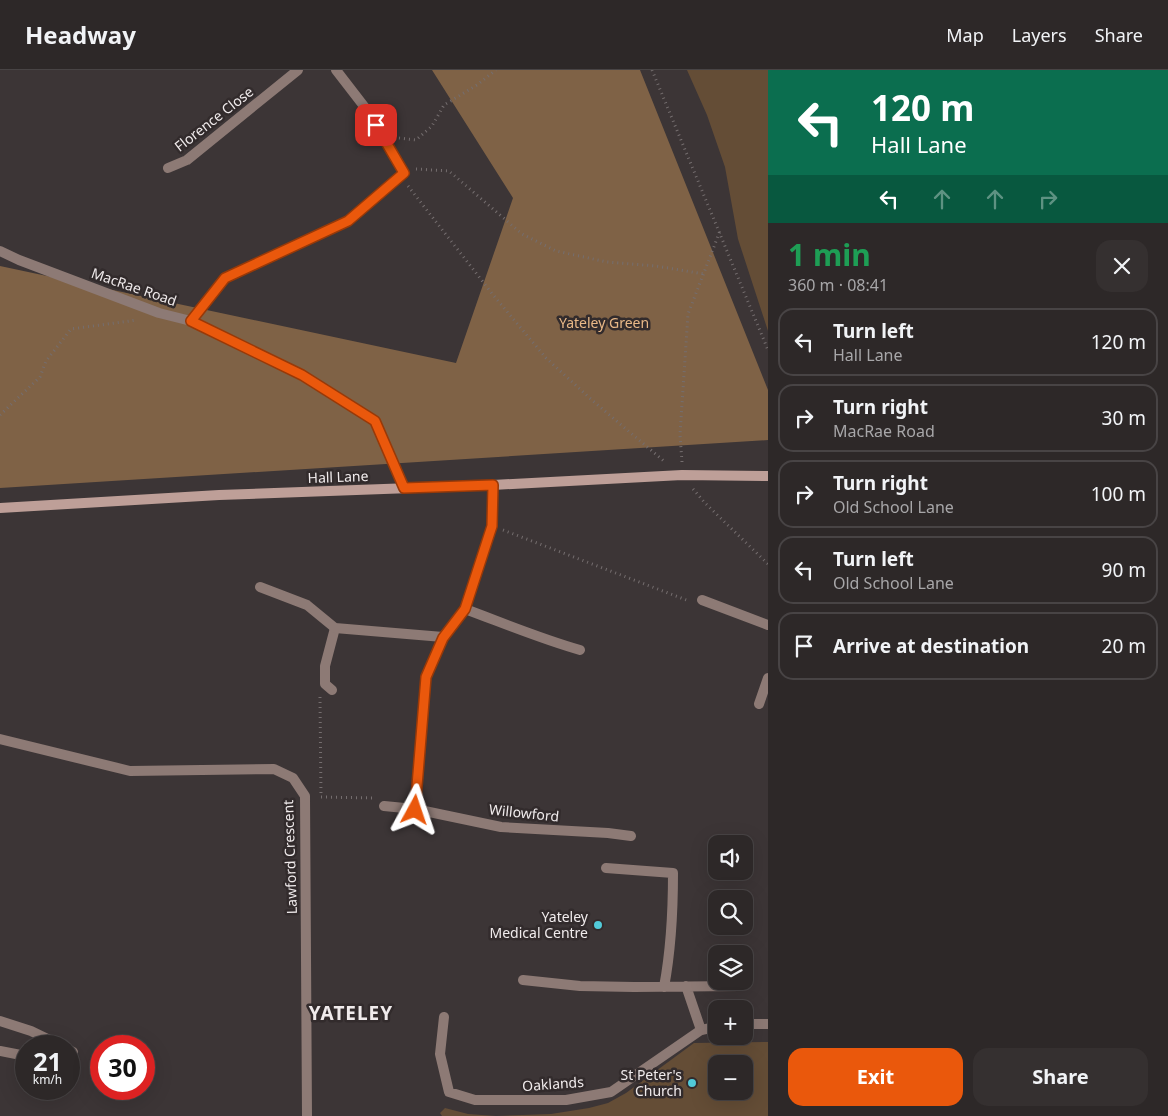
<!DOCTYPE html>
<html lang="en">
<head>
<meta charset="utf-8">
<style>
  body { margin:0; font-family:"Noto Sans",sans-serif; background:#353030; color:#f1f3f6; height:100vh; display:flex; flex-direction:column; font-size:19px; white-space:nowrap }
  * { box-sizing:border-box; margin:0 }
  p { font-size:16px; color:#a7a6a8 }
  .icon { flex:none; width:28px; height:28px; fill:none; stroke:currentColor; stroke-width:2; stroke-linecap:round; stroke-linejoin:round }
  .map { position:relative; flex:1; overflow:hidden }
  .drawer { display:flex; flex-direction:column; background:#2d2828; width:400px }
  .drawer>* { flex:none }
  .guide { background:#0b6e4f; color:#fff; overflow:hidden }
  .buttons { position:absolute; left:708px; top:765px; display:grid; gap:10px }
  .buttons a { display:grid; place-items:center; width:45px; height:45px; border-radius:10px; background:#2d2828; box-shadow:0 5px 20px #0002,0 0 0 1px #484445; font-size:25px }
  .speed { position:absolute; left:15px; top:965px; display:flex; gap:10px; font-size:25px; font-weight:700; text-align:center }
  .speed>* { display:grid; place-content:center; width:65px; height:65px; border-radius:50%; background:#2d2828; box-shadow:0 5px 20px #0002,0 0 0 1px #484445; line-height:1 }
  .speed small { font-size:12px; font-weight:400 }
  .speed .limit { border:8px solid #d22; background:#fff; color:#111 }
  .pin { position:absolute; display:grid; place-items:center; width:42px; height:42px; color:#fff; margin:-21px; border-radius:10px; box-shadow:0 2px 8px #0006 }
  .me { position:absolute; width:55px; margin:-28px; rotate:5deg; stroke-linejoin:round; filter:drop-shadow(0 0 4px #0008) }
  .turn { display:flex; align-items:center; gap:18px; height:105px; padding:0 20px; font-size:22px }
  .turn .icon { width:65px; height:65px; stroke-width:2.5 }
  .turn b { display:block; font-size:35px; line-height:42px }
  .lanes { display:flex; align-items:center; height:48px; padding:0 20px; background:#0003; justify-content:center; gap:25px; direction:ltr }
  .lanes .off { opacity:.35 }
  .round { display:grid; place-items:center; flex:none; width:52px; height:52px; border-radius:15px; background:#353030 }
  .summary { display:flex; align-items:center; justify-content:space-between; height:85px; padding:0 20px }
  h1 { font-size:30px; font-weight:700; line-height:38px; color:#1e9e55 }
  .button { display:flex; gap:10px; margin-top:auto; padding:10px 20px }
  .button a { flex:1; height:58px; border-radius:15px; background:#ea580c; color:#fff; font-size:20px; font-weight:700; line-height:58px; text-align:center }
  .button a+a { background:#353030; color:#f1f3f6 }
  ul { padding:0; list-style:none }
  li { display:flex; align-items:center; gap:15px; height:68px; margin:0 10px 8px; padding:0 10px; border:2px solid #484445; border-radius:15px }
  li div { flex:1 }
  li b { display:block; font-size:19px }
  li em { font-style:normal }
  header { display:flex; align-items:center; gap:30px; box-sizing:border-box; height:70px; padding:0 25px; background:#2d2828; border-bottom:1px solid #484445 }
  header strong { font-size:24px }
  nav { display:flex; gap:28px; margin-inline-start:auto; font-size:18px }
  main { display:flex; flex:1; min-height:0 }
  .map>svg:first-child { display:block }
  .green { fill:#644d36; fill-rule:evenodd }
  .forest { fill:#7f6246 }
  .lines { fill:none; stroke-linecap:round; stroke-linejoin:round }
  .path { stroke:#756e6f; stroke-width:3; stroke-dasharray:1 4; stroke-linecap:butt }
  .lane { stroke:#8d7a75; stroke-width:10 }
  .street { stroke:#8d7a75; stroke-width:10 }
  .secondary { stroke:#be9f98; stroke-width:10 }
  .route-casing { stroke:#983908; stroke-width:12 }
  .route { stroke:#ea580c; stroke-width:9 }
  .poi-dot { fill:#52cbd9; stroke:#322b2c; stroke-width:2 }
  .labels { text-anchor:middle; stroke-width:5; stroke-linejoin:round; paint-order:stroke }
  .street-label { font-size:14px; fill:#f0ebec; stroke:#322b2c }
  .park-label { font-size:14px; fill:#e9b887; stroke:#322b2c }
  .poi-label { font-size:14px; fill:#f0ebec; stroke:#322b2c; text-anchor:end }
  .district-label { font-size:19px; font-weight:bold; letter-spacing:1px; fill:#f0ebec; stroke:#322b2c }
</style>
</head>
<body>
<header>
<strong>Headway</strong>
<nav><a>Map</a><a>Layers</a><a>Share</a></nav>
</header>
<main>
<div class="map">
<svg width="768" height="1046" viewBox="0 0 768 1046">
  <rect width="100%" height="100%" fill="#3c3536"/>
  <path class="green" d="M687 0H768V261L738 169 725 97 707 45Z
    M768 972V1046H442L440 1043 445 1038 468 1044 496 1046 551 1044 589 1038 608 1033 626 1023 694 973ZM716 994H744V1021H716Z"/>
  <path class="forest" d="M432 0H640L768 320V370L0 418V196L456 293 513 128Z"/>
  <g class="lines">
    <path class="path" d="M652 0 768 280
      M399 68 416 70 432 56 444 35 477 15 496 0
      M416 99 449 101 522 164 556 181 607 192 656 196 704 204
      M408 116 494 226 546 288 593 331 665 392
      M0 345 40 307 46 291 71 259 137 250
      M682 392 680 365 688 244 720 161
      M693 419 705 433 768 494
      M503 460 689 531
      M320 627 321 727
      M321 727 374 728"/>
    <path class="lane" d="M332 620 325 614V596L335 558
      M759 634 768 608
      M606 798 673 803C673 842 671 880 664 917
      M523 910 580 916 634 917 739 916
      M686 916 701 960"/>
    <path class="street" d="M168 98 187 90 298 0
      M0 181 19 190 159 243 191 251 302 305 375 351 404 418
      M191 251 225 208 348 151 404 103 370 44 336 0
      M493 415 492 456 465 539 443 567 426 607 415 739 501 757 608 763 631 766
      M260 517 307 535 335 558 443 567
      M702 530 768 555
      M465 539C503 553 541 569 580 580
      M0 669 130 701 274 699 293 708 305 726 307 1046
      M384 736 415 739
      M444 947 440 984 449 1022 475 1030H566L611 1022 701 960 716 957
      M0 951 31 961 62 976
      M744 954H768
      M69 980 73 982H69
      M0 981 26 986"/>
    <path class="secondary" d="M0 438 219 425 493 415 682 405 768 406"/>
  </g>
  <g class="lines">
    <defs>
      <path id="route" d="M376 55 404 103 348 151 225 208 191 251 302 305 375 351 404 418 493 415 492 456 465 539 443 568 426 607 415 740"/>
    </defs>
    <use href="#route" class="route-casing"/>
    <use href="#route" class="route"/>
  </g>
  <g class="poi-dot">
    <circle cx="598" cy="855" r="5"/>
    <circle cx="692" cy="1013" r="5"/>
  </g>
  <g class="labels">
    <g class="street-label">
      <text transform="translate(214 49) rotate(-38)" y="5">Florence Close</text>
      <text transform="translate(134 217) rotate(19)" y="5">MacRae Road</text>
      <text transform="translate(338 407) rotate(-2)" y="5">Hall Lane</text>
      <text transform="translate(524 743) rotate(6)" y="5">Willowford</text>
      <text transform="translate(290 787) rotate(-92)" y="5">Lawford Crescent</text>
      <text transform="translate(553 1014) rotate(-4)" y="5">Oaklands</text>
    </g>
    <g class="park-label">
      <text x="604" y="258">Yateley Green</text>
    </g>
    <g class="poi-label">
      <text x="588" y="852">Yateley<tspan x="588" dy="16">Medical Centre</tspan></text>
      <text x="682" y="1010">St Peter's<tspan x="682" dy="16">Church</tspan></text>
    </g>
    <g class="district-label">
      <text x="351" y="950">YATELEY</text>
    </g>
  </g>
</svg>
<div class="buttons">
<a><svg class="icon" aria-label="sound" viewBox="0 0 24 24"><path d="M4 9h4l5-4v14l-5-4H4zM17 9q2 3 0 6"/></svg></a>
<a><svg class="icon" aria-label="search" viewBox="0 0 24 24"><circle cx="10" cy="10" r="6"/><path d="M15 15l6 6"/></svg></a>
<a><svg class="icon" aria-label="layers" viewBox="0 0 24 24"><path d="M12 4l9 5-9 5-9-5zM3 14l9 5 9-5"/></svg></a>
<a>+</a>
<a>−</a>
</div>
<div class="speed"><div>21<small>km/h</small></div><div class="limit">30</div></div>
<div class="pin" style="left:376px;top:55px;background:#d93025"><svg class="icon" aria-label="arrive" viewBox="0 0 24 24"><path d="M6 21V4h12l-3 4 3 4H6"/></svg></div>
<svg class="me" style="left:415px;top:740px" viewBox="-20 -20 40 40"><path d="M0-17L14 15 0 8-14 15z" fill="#ea580c" stroke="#fff" stroke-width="4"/></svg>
</div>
<section class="drawer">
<div class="guide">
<div class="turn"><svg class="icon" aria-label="left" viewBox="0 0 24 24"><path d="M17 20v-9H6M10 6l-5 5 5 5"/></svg><div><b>120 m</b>Hall Lane</div></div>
<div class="lanes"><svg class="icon" aria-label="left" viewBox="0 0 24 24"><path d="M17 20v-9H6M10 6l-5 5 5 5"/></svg><svg class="icon off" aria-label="ahead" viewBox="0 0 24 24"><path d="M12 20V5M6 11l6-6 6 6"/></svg><svg class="icon off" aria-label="ahead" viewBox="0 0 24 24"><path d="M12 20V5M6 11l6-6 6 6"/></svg><svg class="icon off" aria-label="right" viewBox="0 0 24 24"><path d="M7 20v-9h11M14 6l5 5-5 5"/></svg></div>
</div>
<div class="summary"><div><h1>1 min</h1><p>360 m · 08:41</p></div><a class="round"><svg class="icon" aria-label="close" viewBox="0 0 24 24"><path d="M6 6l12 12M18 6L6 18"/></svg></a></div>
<ul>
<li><svg class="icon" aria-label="left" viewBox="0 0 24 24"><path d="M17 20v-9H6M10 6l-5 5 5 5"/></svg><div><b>Turn left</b><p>Hall Lane</p></div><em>120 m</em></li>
<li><svg class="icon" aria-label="right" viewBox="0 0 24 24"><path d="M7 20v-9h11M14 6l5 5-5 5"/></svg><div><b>Turn right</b><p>MacRae Road</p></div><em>30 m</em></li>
<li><svg class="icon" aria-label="right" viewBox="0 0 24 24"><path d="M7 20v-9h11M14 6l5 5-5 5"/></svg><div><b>Turn right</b><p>Old School Lane</p></div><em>100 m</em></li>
<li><svg class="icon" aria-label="left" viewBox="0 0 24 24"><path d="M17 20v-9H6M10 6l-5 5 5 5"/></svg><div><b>Turn left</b><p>Old School Lane</p></div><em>90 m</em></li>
<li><svg class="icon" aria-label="arrive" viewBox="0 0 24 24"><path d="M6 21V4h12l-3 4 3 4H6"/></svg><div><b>Arrive at destination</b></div><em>20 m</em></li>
</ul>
<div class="button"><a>Exit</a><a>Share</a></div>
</section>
</main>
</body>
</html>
